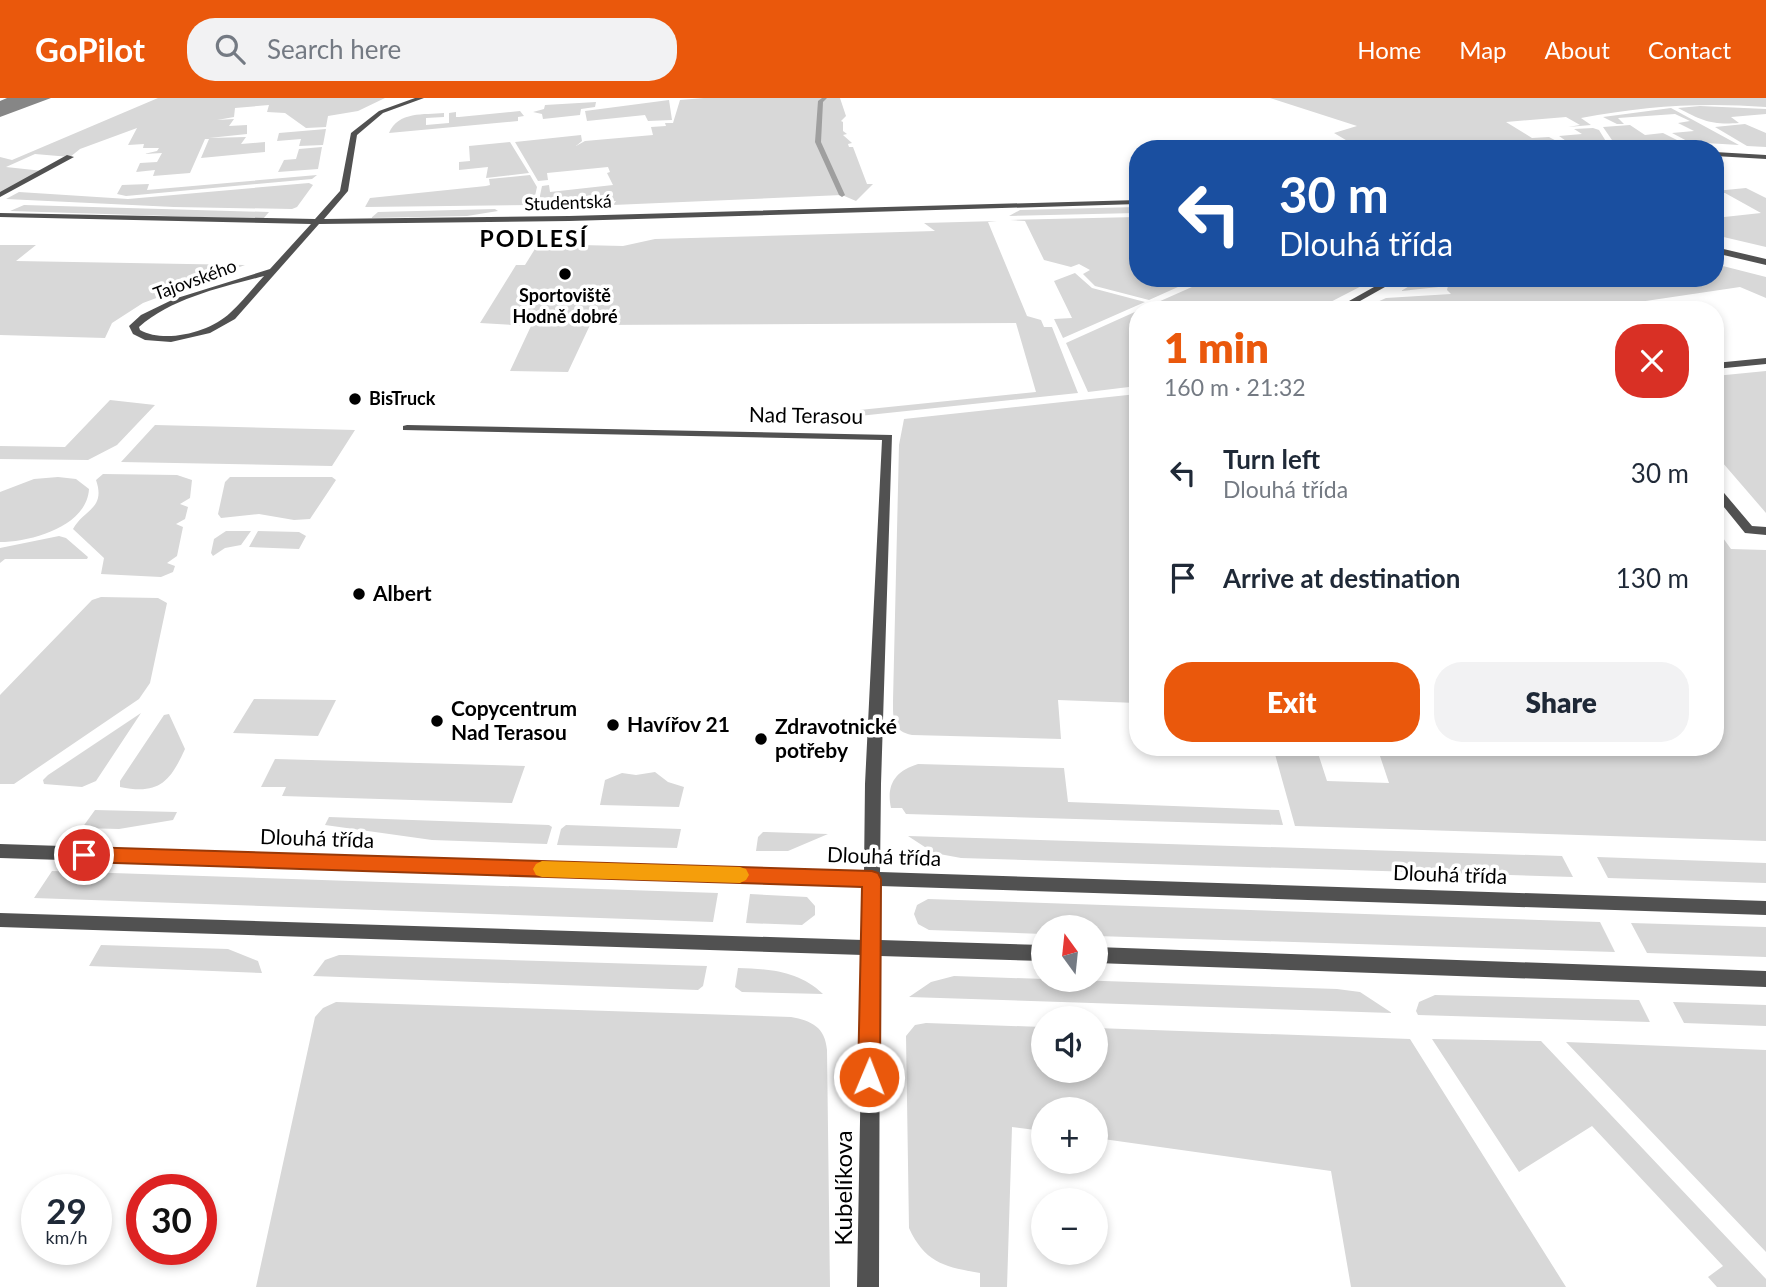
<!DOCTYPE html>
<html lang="en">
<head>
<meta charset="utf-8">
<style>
  body { margin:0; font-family:Lato,sans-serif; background:#f2f2f3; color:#1f2937; height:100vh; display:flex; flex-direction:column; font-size:26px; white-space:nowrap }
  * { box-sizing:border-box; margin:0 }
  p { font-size:23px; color:#747a83 }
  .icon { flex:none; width:38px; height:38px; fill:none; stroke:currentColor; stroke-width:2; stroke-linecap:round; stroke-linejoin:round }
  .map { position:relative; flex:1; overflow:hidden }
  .details { position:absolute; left:1129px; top:203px; width:595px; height:455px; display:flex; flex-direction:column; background:#fff; border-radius:28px; box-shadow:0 4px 10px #0003 }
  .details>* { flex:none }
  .guide { position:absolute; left:1129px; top:42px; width:595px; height:147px; border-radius:28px; box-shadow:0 4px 10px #0003; background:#1a4fa0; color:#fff; overflow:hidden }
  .needle { width:46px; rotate:345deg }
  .controls { position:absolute; left:1031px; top:817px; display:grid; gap:14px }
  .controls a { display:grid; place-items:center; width:77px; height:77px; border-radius:50%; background:#fff; box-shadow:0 4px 10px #0003; font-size:35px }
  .speed { position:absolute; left:21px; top:1076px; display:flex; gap:14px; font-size:35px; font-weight:700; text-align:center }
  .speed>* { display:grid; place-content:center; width:91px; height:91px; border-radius:50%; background:#fff; box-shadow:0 4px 10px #0003; line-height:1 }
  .speed small { font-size:18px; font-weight:400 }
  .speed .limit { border:10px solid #d22; background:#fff; color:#111 }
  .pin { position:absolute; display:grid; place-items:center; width:60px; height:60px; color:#fff; margin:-30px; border:4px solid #fff; border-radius:50%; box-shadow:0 2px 7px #0007 }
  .me { position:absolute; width:77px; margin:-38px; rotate:1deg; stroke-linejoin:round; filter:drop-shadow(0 0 5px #0008) }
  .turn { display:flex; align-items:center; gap:24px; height:147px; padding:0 35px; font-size:32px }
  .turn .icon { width:91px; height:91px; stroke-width:2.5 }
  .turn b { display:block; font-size:49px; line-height:60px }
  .round { display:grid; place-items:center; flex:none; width:74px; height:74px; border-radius:28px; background:#f2f2f3 }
  .headline { display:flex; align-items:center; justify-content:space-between; height:119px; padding:0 35px }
  h1 { font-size:42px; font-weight:800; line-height:52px; color:#ea580c }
  .cta { display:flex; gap:14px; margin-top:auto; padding:14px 35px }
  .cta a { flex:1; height:80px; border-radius:28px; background:#ea580c; color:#fff; font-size:28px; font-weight:800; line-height:80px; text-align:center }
  .cta a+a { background:#f2f2f3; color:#1f2937 }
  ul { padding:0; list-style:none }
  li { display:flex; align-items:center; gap:21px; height:105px; padding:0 35px }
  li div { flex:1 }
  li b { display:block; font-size:26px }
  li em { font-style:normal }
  header { display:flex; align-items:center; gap:42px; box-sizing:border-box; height:98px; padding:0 35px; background:#ea580c; color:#fff }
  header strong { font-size:33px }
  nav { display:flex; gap:38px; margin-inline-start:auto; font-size:24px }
  .search { width:490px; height:63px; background:#f2f2f3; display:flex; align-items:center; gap:18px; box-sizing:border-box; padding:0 24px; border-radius:28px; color:#747a83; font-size:26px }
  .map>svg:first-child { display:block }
  .green { fill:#d8d8d8 }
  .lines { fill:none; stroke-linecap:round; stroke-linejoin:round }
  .stream { fill:#9f9f9f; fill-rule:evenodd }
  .minor { fill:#515151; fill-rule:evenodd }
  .shaded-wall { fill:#868686 }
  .route { fill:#ea580c; stroke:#983908; stroke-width:2 }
  .slow { fill:#f59e0b }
  .poi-dot { fill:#000; stroke:#fff; stroke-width:2.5 }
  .labels { text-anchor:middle; stroke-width:7; stroke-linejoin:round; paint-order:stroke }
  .far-street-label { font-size:18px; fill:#000; stroke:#fff }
  .far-poi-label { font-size:18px; font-weight:bold; fill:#000; stroke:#fff }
  .street-label { font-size:21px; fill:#000; stroke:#fff }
  .poi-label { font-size:21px; font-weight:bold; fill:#000; stroke:#fff; text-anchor:start }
  .far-district-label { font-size:23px; font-weight:bold; letter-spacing:2px; fill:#000; stroke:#fff }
  .near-street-label { font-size:24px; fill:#000; stroke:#fff }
</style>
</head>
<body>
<header>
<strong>GoPilot</strong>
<div class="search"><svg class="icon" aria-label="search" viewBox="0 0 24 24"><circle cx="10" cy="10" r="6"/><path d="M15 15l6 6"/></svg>Search here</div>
<nav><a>Home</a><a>Map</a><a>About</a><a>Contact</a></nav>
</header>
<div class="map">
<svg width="1766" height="1189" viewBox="0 0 1766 1189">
  <rect width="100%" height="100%" fill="#fff"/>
  <path class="green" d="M158 0H385L358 13 328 18 326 29 306 30 285 15 267 14 269 7 235 10 234 19 217 22 234 21 229 28 247 27V36L209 40 246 39 241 46 265 44V54L201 60 209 41H205L190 75 153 78 155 72 136 74 140 65 157 64 162 55 144 56 157 53 159 50H143L144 46 128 47 137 30 80 51 70 59 35 56 6 69 43 73 0 97V59L12 62Z
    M704 0H840L846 18 841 23 843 24V33L847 36 843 37 852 45 848 46 849 49H853L867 86H873L856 103 842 97 613 107 616 103 538 107 542 88 549 87 550 94 613 87 607 75 610 74 608 69 547 75 548 82 538 83 515 44 581 37 582 43 576 48 585 43 653 37 651 29 666 28 665 25H673L680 2Z
    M1270 0H1766V9C1703 4 1643 8 1581 20L1591 27 1568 29 1580 27 1566 19 1506 24 1532 40 1549 39 1564 47 1514 51H1456L1434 48 1361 51 1334 35 1357 28Z
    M669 2 672 22 648 23 645 17 587 23 585 13Z
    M596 4 595 9 581 11 580 17 543 21 542 16 533 14 544 11 545 7Z
    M1700 8 1766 11V16L1731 19 1739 25C1711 27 1703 23 1678 10Z
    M1671 10 1739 47 1689 44 1672 35 1694 33 1678 25 1690 23 1675 16 1618 20 1624 26H1617L1603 19Z
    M520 13 524 18 518 19V23L389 35C398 13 424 17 444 15V19L426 20V27L449 25V15L456 14V19H459Z
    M1745 26 1766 35V49L1747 48 1715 29Z
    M1630 27 1645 37 1663 35 1681 44 1614 45 1603 29Z
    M1593 30 1599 32 1607 45 1572 47 1559 38 1582 36 1574 31Z
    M326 31 323 47 299 48 301 41 277 43 279 35Z
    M510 44 529 75 486 80 488 69 459 72V64L470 63 469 48Z
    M322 49 318 71 278 74 284 62 296 61 299 51Z
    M317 77 312 81 126 98 117 96 122 87 149 86 147 92Z
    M530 77 537 89 533 107 365 109 370 100 486 88 490 87 489 81Z
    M309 85 313 87 297 109 292 111 174 109 6 101 19 94 128 101Z
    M1746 90 1766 100V149L1715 137V120L1761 115 1725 95H1715V93Z
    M24 107 269 114 263 121 10 113Z
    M1137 109V115L1009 118 1020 112Z
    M495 111 498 113 467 118 371 120 378 114Z
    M1137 119 1138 180H1198L1149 202 1095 188 1083 176 1090 172 1079 166 1071 169 1044 162 1025 123 1010 122Z
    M997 123 988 124 1027 218 1041 222 1044 229H1052L1078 295 840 320V314L1036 294 1016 225 590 227 568 274 510 273 531 228 480 225 516 167H525L538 146 623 148 655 141 935 133 924 125Z
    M0 147H36L16 163 245 167 143 205 112 225 105 240 0 237Z
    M1715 166 1766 179V200L1740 189 1585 212 1362 211 1386 200 1451 196 1447 192 1448 188 1401 193 1423 180H1715Z
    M1075 175 1092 190 1145 204 1063 240 1054 221 1072 220 1054 183Z
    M1237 180H1377L1315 212H1140L1210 181 1223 187Z
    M1137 213V288L1088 294 1066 245Z
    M1766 273V415L1722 364 1715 362V278Z
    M1137 296V605L1058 602 1061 641 912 637C892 633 893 620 893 603L899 347 904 321Z
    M110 302 155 307 117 347 88 362 0 361V348L65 349Z
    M155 327 355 332 332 368 121 364Z
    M103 376 177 377 192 382 190 400 180 406 188 409 185 421 176 426 183 429 177 458 167 465 175 468 173 474 161 479 101 476 104 460 73 431C84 411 106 411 96 382Z
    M58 379 76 381 89 391C87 428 32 444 0 444V394L34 381Z
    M230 379H332L336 382 310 421 294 422 259 416 221 420 218 416 225 384Z
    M1715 416 1719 425 1718 433 1731 451 1766 452V743L1295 728 1273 649H1316L1327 683 1389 685 1377 649H1715Z
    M226 433H251L241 447 225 450 213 458 211 455 214 441Z
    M258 433 299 434 306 438 299 451 249 449Z
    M59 438 66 440 88 459 87 461H5L0 465V450Z
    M101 499 158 500 167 505 150 585 139 601 14 686H0V597L92 502Z
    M254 601 336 602 318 638 233 635Z
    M141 615 96 683 82 689 44 686 43 682 48 677Z
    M169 616 185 651C170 684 159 697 120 689V683L164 617Z
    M275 661 525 668 512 705 282 698 286 689H261Z
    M918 666 1064 670 1068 704 1279 712 1283 727 906 716 902 710H891C886 687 895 673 918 666Z
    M655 674 668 684 684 689 679 709 600 707 605 682 622 675 636 677Z
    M95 712 177 714 173 722 119 731 82 730Z
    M329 719 549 727 552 729 547 746 432 742 325 727Z
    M566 727 681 731 677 750 557 747 561 731Z
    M763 734H766L828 736 788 753H756L758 739Z
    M908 738 1562 758 1573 779 961 760 934 755Z
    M1597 759 1766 765V785L1608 780Z
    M52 773 718 795 713 824 34 800Z
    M750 796 807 799 815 808V817L802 827 746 825Z
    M928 801 1600 824 1615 854 1096 838V830H1043V836L929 832 918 826 914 816 917 807Z
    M1631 825 1766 829V859L1647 855Z
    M101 847 228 851 258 863 262 875 89 868Z
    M339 857H347L707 868 703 888 698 892 313 878 325 862Z
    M738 870C770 871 799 873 823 896L742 894 735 889Z
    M954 878 1337 891 1360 894 1392 915 909 899 931 884Z
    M1435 897 1639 902 1650 924 1418 917 1416 913 1419 904Z
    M336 904 791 919C812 923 825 929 827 952L830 1189H256L315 919 323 910Z
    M1673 904 1766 907V928L1684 925Z
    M926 925 1043 929V973H1096V930L1410 941 1566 1189H1351L1331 1073 1096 1040V1012H1043V1033L1012 1029 1007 1189H980V1175C945 1169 925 1165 909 1130L906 938 915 927Z
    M1432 941 1541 943 1766 1181V1189H1717L1708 1179 1723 1168 1592 1028 1519 1074Z
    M1566 944 1766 952V1154Z"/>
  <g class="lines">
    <path class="stream" d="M822 0H827L823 4 821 44 845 97 842 99 839 97 815 44 818 3Z"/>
    <path class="minor" d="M415 0H424L383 15 357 37 348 93 324 121 569 118 1138 102V106L569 123 319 126 235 221 210 235 171 244 145 242 133 236 129 228 141 217 174 201 270 171 311 126 0 119V115L315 121 340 93 351 35 379 13ZM264 178C253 190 242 204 230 215 210 234 165 246 140 232L139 229C172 200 223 189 264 178Z
      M1715 54 1766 57V61L1715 58Z
      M67 57 74 59 0 99V94Z
      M1715 149 1766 161V167L1715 155Z
      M1390 180H1401L1344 212H1333Z
      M1766 260V266L1715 271V265Z
      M407 327 892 337 881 686 880 774 1766 803V817L880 788V842L1043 847V863L880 858 879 1189H857L863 857 0 829V815L863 842 864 788 0 760V746L864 774 865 686 882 342 403 332V328Z
      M1715 388 1719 389 1752 428 1766 429V437L1745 435 1715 398Z
      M1096 849 1766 873V889L1096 865Z"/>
  </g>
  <path class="shaded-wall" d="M7 0H51L0 19V3Z"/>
  <path class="route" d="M84 749 872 773 878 775 881 781 880 979 876 987 869 990 861 987 858 979 862 789 84 764 78 762 75 757 78 751Z"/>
  <path class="slow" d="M542 763 740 769 746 771 749 777 746 782 740 785 542 779 536 777 533 771 536 766Z"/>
  <g class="poi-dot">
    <circle cx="565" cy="176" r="7"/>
    <circle cx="355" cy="301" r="7"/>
    <circle cx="359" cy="496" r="7"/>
    <circle cx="437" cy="623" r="7"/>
    <circle cx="613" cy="627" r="7"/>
    <circle cx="761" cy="641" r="7"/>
  </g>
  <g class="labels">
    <g class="far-street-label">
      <text transform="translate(568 105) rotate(-2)" y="6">Studentská</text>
      <text transform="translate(195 182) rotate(-20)" y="6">Tajovského</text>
    </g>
    <g class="far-poi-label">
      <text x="565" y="204">Sportoviště<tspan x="565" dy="21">Hodně dobré</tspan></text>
      <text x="369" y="307" text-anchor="start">BisTruck</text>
    </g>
    <g class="street-label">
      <text transform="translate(806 318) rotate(1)" y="7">Nad Terasou</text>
      <text transform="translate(317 741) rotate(2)" y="7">Dlouhá třída</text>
      <text transform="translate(884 759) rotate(2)" y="7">Dlouhá třída</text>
      <text transform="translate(1450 777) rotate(2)" y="7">Dlouhá třída</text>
    </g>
    <g class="poi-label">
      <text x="373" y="503">Albert</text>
      <text x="451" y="618">Copycentrum<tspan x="451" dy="24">Nad Terasou</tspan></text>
      <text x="627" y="634">Havířov 21</text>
      <text x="775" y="636">Zdravotnické<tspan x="775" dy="24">potřeby</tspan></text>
    </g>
    <g class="far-district-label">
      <text x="534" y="149">PODLESÍ</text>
    </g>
    <g class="near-street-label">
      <text transform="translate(844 1090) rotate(-90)" y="8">Kubelíkova</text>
    </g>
  </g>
</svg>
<div class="controls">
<a><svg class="needle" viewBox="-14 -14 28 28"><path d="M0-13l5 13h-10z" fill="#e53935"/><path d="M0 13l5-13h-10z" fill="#747a83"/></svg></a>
<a><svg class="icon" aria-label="sound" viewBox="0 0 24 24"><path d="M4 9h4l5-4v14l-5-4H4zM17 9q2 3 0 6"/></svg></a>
<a>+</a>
<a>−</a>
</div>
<div class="speed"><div>29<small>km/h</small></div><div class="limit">30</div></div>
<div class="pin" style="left:84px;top:757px;background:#d93025"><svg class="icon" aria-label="arrive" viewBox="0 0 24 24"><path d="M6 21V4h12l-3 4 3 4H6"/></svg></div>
<svg class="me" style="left:869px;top:979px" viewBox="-20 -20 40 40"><circle r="17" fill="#ea580c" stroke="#fff" stroke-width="3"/><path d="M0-11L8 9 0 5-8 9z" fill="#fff"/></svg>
<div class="guide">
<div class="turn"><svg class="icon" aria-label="left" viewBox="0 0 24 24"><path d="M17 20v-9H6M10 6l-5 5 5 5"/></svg><div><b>30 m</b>Dlouhá třída</div></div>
</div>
<section class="details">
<div class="headline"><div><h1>1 min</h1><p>160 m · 21:32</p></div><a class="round" style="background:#d93025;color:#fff"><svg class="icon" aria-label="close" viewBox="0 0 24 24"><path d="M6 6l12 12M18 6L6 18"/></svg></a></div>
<ul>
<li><svg class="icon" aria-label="left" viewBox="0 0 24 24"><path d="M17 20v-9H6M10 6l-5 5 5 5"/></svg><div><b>Turn left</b><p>Dlouhá třída</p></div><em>30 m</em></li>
<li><svg class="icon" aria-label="arrive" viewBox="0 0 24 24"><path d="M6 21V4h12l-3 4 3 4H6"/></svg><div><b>Arrive at destination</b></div><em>130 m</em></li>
</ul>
<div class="cta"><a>Exit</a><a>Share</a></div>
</section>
</div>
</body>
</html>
